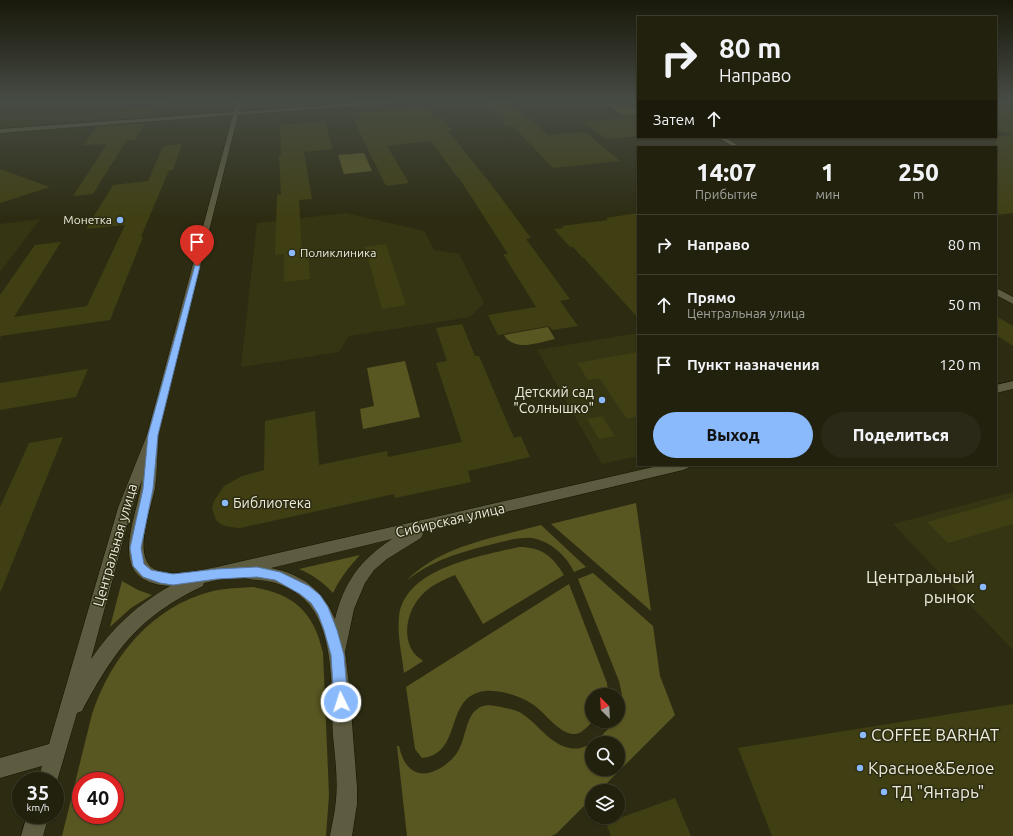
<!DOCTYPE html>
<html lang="ru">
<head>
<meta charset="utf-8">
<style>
  body { margin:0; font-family:Ubuntu,sans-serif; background:#2a2917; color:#f1f3f6; height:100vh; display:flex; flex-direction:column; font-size:15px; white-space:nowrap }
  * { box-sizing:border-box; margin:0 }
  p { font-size:13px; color:#a2a39e }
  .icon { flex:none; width:22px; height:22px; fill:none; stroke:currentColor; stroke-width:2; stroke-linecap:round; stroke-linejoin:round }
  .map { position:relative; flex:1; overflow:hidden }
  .panel { position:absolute; left:637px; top:146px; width:360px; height:320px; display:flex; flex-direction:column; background:#22210e; border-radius:0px; box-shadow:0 1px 3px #0004,0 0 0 1px #3f3e2e }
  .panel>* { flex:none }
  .banner { position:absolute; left:637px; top:16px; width:360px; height:122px; border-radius:0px; box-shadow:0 1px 3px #0004,0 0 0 1px #3f3e2e; background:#22210e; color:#f1f3f6; overflow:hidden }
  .needle { width:26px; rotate:336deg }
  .buttons { position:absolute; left:585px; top:688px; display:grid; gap:8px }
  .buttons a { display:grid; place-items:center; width:40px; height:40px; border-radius:50%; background:#22210e; box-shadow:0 1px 3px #0004,0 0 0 1px #3f3e2e; font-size:20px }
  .speed { position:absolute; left:12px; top:772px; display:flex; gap:8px; font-size:20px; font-weight:700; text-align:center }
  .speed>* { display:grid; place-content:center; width:52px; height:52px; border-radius:50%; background:#22210e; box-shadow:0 1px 3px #0004,0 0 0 1px #3f3e2e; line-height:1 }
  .speed small { font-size:10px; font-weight:400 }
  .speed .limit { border:6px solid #d22; background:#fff; color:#111 }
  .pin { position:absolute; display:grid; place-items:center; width:34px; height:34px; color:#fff; margin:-41px -17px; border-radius:50% 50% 50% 0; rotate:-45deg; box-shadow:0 0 4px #0007 }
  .pin .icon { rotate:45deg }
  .me { position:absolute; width:44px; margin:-22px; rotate:356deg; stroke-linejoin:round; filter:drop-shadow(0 0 3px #0008) }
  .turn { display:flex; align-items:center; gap:14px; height:84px; padding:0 16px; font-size:18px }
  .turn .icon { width:52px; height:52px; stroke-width:2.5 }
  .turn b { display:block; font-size:28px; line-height:34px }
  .then { display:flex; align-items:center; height:38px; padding:0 16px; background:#0003; gap:8px; font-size:15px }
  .eta { display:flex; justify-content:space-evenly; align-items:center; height:68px; text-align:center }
  .eta b { font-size:24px; font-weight:800; line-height:28px }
  .cta { display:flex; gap:8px; margin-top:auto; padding:8px 16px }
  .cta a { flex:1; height:46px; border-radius:24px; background:#8abafc; color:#111; font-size:16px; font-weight:800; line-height:46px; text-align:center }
  .cta a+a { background:#2a2917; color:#f1f3f6 }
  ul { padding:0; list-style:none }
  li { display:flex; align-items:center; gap:12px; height:60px; padding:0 16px; border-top:1px solid #3f3e2e }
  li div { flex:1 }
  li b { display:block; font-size:15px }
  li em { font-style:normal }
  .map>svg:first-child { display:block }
  .built { fill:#363513 }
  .green { fill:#585621; fill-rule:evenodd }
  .building { fill:#403f13 }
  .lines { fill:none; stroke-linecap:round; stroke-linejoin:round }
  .minor-casing { stroke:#151400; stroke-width:1 }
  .minor { fill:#5d5c40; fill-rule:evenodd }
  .route { fill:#8abafc; stroke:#5a79a4 }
  .poi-dot { fill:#8abafc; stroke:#2d2c12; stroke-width:1.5 }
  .labels { text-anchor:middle; stroke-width:3; stroke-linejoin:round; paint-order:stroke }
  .far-poi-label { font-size:12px; fill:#ebebdb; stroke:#2d2c12; text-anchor:end }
  .poi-label { font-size:14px; fill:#ebebdb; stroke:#2d2c12; text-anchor:end }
  .street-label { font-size:14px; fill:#ebebdb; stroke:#2d2c12 }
  .near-poi-label { font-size:17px; fill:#ebebdb; stroke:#2d2c12; text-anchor:start }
</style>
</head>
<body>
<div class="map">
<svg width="1013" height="836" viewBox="0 0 1013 836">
  <rect width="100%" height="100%" fill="#2d2c12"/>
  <path class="built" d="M0 101H172L169 104H163L156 115 0 127Z
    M346 213 424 231 434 250 459 254 484 303 470 317 349 336 339 352 241 367 257 223Z
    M40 219 22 243 0 272V224Z
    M638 333V456L602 464 537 350Z
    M1013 492V650L893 524Z"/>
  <path class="green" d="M606 104 638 107V114L624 116Z
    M364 153 372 171 344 174 338 155Z
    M548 327 555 339C539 342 515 353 504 335Z
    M405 361 420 417 363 429 360 409 374 406 367 368Z
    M636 503 651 611 551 524Z
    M541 525 586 567 574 572C567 556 550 541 532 538 519 537 505 541 493 544 461 552 432 560 406 581 441 545 494 538 541 525Z
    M519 547C542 547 552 556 564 575L483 624 455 575C445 579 434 584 426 591 409 605 400 634 414 653 416 656 421 659 423 661L404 673C402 655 397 635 399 617 404 568 481 556 519 547Z
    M360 555C349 567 340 578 333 593 323 582 313 575 299 569Z
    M593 573 653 626 660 676 675 715 599 791H592V798L556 834 551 836H407L397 746H399C406 779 429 781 452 759 469 743 462 713 483 706 489 704 495 706 501 707 509 709 517 710 524 715 534 722 542 732 551 739 578 760 597 743 615 721H618L622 695 619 681 578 579ZM592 743H618V769H592Z
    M122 581 138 590 152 595 131 608 110 627Z
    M569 584 607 683 608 695H592V721H593C588 726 581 735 573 734 556 732 544 710 529 702 518 695 498 690 485 691 443 696 464 754 422 758L415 749 406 687Z
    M253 587C294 594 314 612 323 653L329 795 326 836H62L92 714C111 657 152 606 213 591 226 588 240 588 253 587ZM81 781H115V815H81Z"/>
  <path class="building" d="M996 101 1013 103V213L996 215V137L1013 135 996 130Z
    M510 102 548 135 585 132 620 161 553 168 513 126H507L483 104Z
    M426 107 434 117H441L453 131H448L490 183 531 238 526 239 570 299 560 301 578 326 552 330 549 326 498 335 488 315 536 307 503 254H508L459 178H458L431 141 387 146 409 183 386 186 350 113Z
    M153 109 149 117 102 120 108 112Z
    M638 116V136L606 139 584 122Z
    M325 121 333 149 304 152 312 199 299 200 302 252 308 251 310 279 284 282V254L275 255 277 195 281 194 279 155H281L280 125Z
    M145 123 135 140 126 141 93 194 73 196 107 144 83 145 97 127Z
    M182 144 173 170H169L141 237H143L110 320 1 336 0 338V295L35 245 61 242 14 317 87 306 125 225 86 229 113 185 148 181 163 146Z
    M0 169 50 187 0 203Z
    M638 213V318L584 258H583L573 247H570L554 229 564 228 562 226 608 220 606 218Z
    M386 244 406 305 382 309 365 247Z
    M996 316 1013 326V346L996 335Z
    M462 324 475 356H479L514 438 521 436 530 457 468 471 471 482 395 498 394 494 240 528 230 527 222 525 216 520 212 508 214 501 224 486 242 476 264 470 265 421 315 411 319 465 387 451 388 457 462 442 436 363 447 361 436 328Z
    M638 352V416L627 419 599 378 588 380 577 363Z
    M88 369 76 397 0 410V383Z
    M602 416 615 436 599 439 587 419Z
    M63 437 1 591H0V507L29 443Z
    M1013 498V524L948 543 927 522Z
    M1013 704V836H772L738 748Z
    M675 798 691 836H611L606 823Z"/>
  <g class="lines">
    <defs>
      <path id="minor" d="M237 101H241L239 112 387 101H411L238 115 156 443 158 446C157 460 157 475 155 489 151 508 132 556 154 569 169 578 201 570 217 567L662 465H690L688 468 683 470 422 532 423 534 421 538 387 559 374 570 365 583 354 609 345 652 349 684 357 787V804L352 836H330C332 824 335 812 336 800 338 778 335 757 333 736 331 695 336 629 304 599 293 589 280 583 266 581 258 579 246 581 240 575L204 583 203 586C138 617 115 650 82 711L77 713 55 788V781H38L42 766 0 778V758L49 744 118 508 147 435 233 115 0 133V129L234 112ZM142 480C137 520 103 582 170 586 138 604 112 628 91 659L132 508ZM392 539C360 560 344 582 335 619 323 590 302 574 271 568Z
        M717 137H724L741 147H734Z
        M996 288 1013 297V304L996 295Z
        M1013 381V389L996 393V385Z
        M27 815H49L43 836H21Z"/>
    </defs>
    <use href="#minor" class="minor-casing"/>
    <use href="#minor" class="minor"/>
  </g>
  <linearGradient id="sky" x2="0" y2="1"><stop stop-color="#19180a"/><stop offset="0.46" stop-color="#464b44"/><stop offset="1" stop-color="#464b44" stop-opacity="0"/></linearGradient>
  <rect width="1013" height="218" fill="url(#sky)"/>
  <path class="route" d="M195 265 200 266 158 435 153 489 141 548 144 564 151 570 173 574 217 569 257 567 280 572 309 586 320 595 328 607 337 630 344 655 348 702 346 706 341 708 336 706 334 702 331 655 324 630 318 614 311 603 300 594 275 580 257 577 217 579 173 585 160 583 143 577 133 566 130 548 143 489 148 435Z"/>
  <g class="poi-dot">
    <circle cx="120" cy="220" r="4"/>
    <circle cx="292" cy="253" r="4"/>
    <circle cx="602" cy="400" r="4"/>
    <circle cx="225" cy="503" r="4"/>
    <circle cx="983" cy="587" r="4"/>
    <circle cx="863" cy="735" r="4"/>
    <circle cx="860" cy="768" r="4"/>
    <circle cx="884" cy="792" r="4"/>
  </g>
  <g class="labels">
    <g class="far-poi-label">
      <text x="112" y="224">Монетка</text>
      <text x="300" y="257" text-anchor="start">Поликлиника</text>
    </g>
    <g class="poi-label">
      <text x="594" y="397">Детский сад<tspan x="594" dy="16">"Солнышко"</tspan></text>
      <text x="233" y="508" text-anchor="start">Библиотека</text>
    </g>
    <g class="street-label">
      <text transform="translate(450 520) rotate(-13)" y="5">Сибирская улица</text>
      <text transform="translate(115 545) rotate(-74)" y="5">Центральная улица</text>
    </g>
    <g class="near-poi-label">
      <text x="975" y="583" text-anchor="end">Центральный<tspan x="975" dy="20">рынок</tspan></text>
      <text x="871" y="741">COFFEE BARHAT</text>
      <text x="868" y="774">Красное&amp;Белое</text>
      <text x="892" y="798">ТД "Янтарь"</text>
    </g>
  </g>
</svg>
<div class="buttons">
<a><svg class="needle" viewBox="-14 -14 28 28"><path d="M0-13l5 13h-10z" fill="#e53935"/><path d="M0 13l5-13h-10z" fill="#a2a39e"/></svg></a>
<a><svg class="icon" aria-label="search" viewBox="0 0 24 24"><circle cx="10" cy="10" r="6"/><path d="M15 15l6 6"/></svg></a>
<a><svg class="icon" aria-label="layers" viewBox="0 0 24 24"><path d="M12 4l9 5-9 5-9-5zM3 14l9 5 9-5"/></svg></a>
</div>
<div class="speed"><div>35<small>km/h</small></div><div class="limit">40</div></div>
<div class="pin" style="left:197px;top:266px;background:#d93025"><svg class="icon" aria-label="arrive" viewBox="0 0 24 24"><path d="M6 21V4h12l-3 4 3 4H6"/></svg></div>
<svg class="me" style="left:341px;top:702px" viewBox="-20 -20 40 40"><circle r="17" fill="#8abafc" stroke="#fff" stroke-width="3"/><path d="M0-11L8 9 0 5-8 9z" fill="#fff"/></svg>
<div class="banner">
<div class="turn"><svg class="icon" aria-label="right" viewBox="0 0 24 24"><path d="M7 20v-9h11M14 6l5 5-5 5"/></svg><div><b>80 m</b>Направо</div></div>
<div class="then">Затем<svg class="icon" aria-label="ahead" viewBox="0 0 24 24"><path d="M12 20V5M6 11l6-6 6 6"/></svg></div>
</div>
<section class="panel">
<div class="eta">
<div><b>14:07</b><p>Прибытие</p></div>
<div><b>1</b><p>мин</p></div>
<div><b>250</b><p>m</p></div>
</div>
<ul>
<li><svg class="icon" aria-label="right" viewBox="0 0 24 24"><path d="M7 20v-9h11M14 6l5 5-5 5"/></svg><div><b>Направо</b></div><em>80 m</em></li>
<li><svg class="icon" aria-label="ahead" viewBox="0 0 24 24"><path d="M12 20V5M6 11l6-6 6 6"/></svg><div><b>Прямо</b><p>Центральная улица</p></div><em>50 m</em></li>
<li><svg class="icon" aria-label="arrive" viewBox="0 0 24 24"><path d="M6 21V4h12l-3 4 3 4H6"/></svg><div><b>Пункт назначения</b></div><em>120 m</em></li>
</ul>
<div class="cta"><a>Выход</a><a>Поделиться</a></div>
</section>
</div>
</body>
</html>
